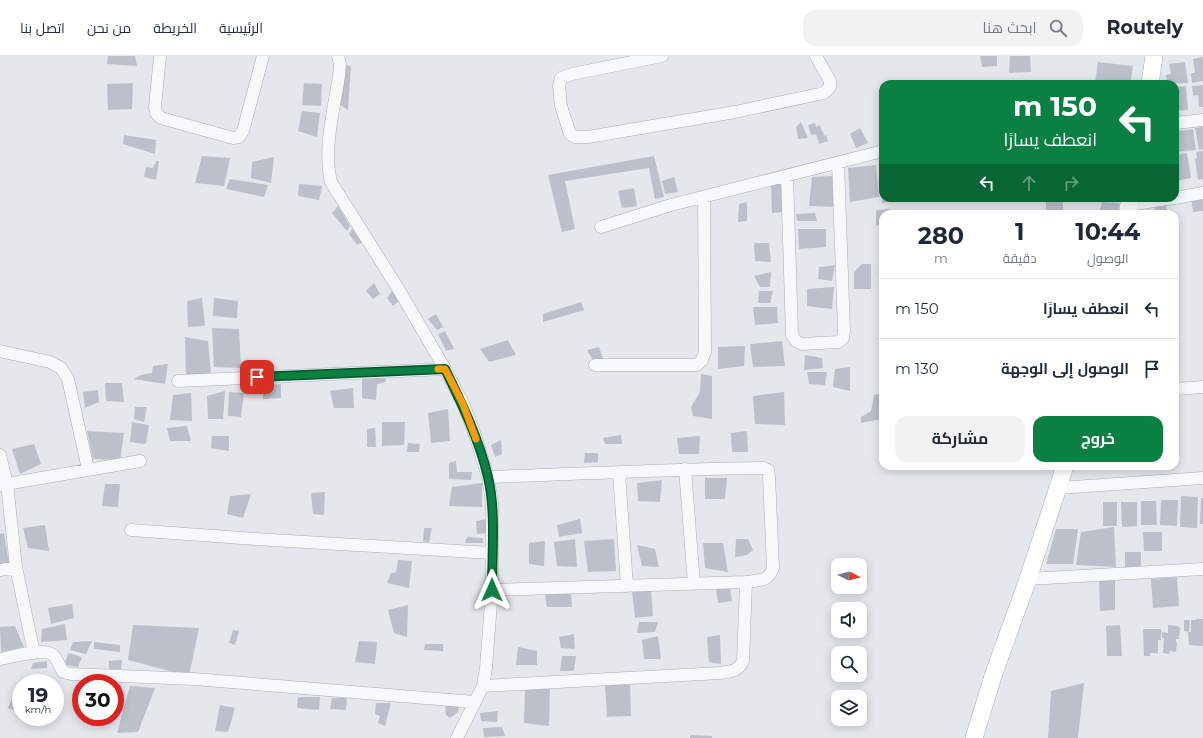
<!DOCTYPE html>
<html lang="ar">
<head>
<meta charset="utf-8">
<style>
  body { margin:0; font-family:Montserrat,Cairo,sans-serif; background:#f2f2f3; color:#1f2937; direction:rtl; height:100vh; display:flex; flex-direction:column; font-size:15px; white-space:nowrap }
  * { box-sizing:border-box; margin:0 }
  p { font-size:13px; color:#747a83 }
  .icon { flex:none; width:22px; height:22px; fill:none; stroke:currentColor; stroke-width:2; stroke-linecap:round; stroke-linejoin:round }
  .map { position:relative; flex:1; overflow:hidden; direction:ltr }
  .side { position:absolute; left:879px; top:154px; width:300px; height:260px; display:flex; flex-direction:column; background:#fff; border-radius:12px; box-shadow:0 2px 10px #0003; direction:rtl }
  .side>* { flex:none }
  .hud { position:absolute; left:879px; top:24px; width:300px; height:122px; border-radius:12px; box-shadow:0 2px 10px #0003; direction:rtl; background:#0b8043; color:#fff; overflow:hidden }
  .needle { width:26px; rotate:96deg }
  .fabs { position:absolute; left:831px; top:502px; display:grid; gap:8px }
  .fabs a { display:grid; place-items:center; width:36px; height:36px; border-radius:8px; background:#fff; box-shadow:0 2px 10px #0003; font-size:20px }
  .speed { position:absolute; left:12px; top:618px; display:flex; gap:8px; font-size:20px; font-weight:700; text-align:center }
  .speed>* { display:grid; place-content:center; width:52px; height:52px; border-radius:50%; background:#fff; box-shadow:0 2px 10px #0003; line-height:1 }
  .speed small { font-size:10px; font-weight:400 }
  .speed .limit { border:6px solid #d22; background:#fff; color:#111 }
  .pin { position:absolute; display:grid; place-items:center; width:34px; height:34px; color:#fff; margin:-17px; border-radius:8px; box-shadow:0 2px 6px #0006 }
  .me { position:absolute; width:44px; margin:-22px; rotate:0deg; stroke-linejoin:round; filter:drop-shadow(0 0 3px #0008) }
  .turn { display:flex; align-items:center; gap:14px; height:84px; padding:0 16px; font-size:18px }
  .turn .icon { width:52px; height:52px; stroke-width:2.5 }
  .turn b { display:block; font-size:28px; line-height:34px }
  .lanes { display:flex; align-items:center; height:38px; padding:0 16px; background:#0003; justify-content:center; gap:20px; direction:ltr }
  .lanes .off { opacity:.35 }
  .eta { display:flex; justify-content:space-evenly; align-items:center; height:68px; text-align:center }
  .eta b { font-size:24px; font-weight:700; line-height:28px }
  .button { display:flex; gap:8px; margin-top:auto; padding:8px 16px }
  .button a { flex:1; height:46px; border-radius:12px; background:#0b8043; color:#fff; font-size:16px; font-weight:700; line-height:46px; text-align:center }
  .button a+a { background:#f2f2f3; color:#1f2937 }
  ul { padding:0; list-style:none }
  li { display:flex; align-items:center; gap:12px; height:60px; padding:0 16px; border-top:1px solid #e0e1e3 }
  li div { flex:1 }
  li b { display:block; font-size:15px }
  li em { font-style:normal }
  header { display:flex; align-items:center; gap:24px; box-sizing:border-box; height:56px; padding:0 20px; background:#fff; border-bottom:1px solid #e0e1e3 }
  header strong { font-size:19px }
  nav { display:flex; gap:22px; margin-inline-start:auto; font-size:14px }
  .search { width:280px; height:36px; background:#f2f2f3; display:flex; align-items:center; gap:10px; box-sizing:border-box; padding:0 14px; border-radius:12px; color:#747a83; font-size:15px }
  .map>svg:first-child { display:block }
  .building { fill:#bbc0ca }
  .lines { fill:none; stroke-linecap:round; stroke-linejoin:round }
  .street-casing { stroke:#a9aeb7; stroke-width:13 }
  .secondary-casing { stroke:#a9aeb7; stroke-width:18 }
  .street { stroke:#f7f8fa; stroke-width:12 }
  .secondary { stroke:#fff; stroke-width:17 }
  .route-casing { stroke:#07532c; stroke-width:10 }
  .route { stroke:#0b8043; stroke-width:7 }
  .slow { stroke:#f59e0b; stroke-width:7 }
</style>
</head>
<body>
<header>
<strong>Routely</strong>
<div class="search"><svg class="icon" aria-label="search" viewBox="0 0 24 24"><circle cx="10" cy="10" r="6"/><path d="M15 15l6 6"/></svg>ابحث هنا</div>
<nav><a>الرئيسية</a><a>الخريطة</a><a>من نحن</a><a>اتصل بنا</a></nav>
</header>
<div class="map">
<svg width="1203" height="682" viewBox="0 0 1203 682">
  <rect width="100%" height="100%" fill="#e4e7ec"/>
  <path class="building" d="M108 0H135L137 10 107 8Z
    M980 0H997V10L982 11Z
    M1010 0H1030L1031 16 1009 17Z
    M1203 1V25L1192 27 1191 17H1195L1193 3Z
    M1098 6 1133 10 1130 28 1095 27Z
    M1185 6 1188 27 1168 28 1166 19 1171 18 1169 8Z
    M343 9 351 10 348 54 339 48Z
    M133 27 132 53 108 54 107 28Z
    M304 27 322 28 321 50 302 49Z
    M1203 29V51H1199L1198 39 1193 40 1192 30Z
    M1186 30 1188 54 1175 55V31Z
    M302 55 320 57 317 81 298 75Z
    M801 66 808 82 798 83 796 71Z
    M815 67 816 71 820 69 822 76 823 75 824 80 826 79 828 85 819 88 816 78 811 79 808 69Z
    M1203 71V93L1199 94 1195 72Z
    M860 72 868 87 856 92 850 78Z
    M1193 73 1196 94 1175 96 1176 85H1179L1178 75Z
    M124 79 156 84 155 98 123 88Z
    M1203 95V123L1198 124 1195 103 1197 102 1196 96Z
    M1187 97 1191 122 1176 125 1175 99Z
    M202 100 230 102 224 130 195 127Z
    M654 100 664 141 655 143 649 112 565 125 575 173 562 176 548 119Z
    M274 101 271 127 251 122 252 106Z
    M156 105H159L156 124 144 121 146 111 153 112Z
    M876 109 879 141 850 146 848 112Z
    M833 120V151L809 150 812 121Z
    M674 121 678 136 665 138 662 125Z
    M230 123 268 129 264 141 226 133Z
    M784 124 783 156 772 157 771 130Z
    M299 128 322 130 319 144 298 140Z
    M634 132 637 150 622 152 618 135Z
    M1203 141V155L1193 156 1191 142Z
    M882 142H888L890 145 882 147Z
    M1046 142H1063V158H1046Z
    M747 146V165L738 166 739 148Z
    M1102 146 1119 147 1118 158H1099Z
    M1166 146 1167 155 1155 156 1154 147Z
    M338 150 350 170 347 175 332 157Z
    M891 153 892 158H883V170L876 169V154Z
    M815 157 817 165H797L796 158Z
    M352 173 362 186 357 189 349 178Z
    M798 173H826V191L799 193Z
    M754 187H769L771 206 755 205Z
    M862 208H871V233H854V216Z
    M835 209 832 225 818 223 819 211Z
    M771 216 770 231H760L754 220Z
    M374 227 380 238 373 243 366 235Z
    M834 231 832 253 807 250V233Z
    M392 235 399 245 393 250 387 242Z
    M759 235H773L770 247H758Z
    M202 242 205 270 188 271 187 245Z
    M214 242 238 245 237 262 213 260Z
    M581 246 584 254 543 266V258Z
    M753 251H777L778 267 755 269Z
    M436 258 443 271 437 274 428 263Z
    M212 272 239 273 241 312 214 311Z
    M445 275 454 293 446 295 438 278Z
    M185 281 208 285 211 318 186 320Z
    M508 284 516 299 489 306 480 293Z
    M782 285 785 310 753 311 750 288Z
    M745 290 744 310 718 313V291Z
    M599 291 604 306H594L587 294Z
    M805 299 822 302 823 312 804 314Z
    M168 308 165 328 134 323 141 319 152 317 153 310Z
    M850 311V335L833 331 835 313Z
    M807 316H827L825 329 809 328Z
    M701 318 712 320V363L693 360 691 351 700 336Z
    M385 320 386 326 377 328 376 344 362 342V321Z
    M105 327H122L124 346 106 345Z
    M281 328V342L263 343V329Z
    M353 332 354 352H334L330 335Z
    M98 334 99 346 85 352 83 336Z
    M225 335 223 363H208L207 340Z
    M229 336 244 337 241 361 228 360Z
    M784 336 785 369 755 368 753 340Z
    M191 337 192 365 170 364 173 339Z
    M883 337 881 363 861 367V361L871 355 874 339Z
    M135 351H147L144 366 134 363Z
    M448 353 450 385 431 387 428 357Z
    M132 366 149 369 146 388 130 386Z
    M382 366H405L404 389 382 390Z
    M187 370 191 385H170L167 372Z
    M375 372 376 391H367V373Z
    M87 375 124 377 120 404 93 403Z
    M747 375 748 396H732L731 377Z
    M621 379 622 388H605L603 382Z
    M212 380H229V395L211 392Z
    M700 380 699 398H679L677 382Z
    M501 384 502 398 495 401 491 389Z
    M408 387 420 388 419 396H407Z
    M34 388 41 408 20 418 12 393Z
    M585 397H598V406L584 407Z
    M456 405 457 416H472L471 424 449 423V407Z
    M705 422H727L725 443H705Z
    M662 424 660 446 638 445 637 427Z
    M482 427V451L449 450 452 431Z
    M105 428H120L118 451 102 450Z
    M325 436 324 459 313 458 311 437Z
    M251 438 243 462 227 458 230 440Z
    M1181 440 1198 441 1197 472 1180 471Z
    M1201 442H1203V468H1200Z
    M1161 444H1178L1177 470 1160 469Z
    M1141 445H1156L1157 469H1141Z
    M1103 446H1117V470H1103Z
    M1121 446H1137V470L1122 471Z
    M487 463 488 477 477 478 476 465Z
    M580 463 582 477 559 481 557 469Z
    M45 469 49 495 28 492 23 472Z
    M1114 471 1116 511 1076 509 1081 476Z
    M424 472H432L429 486 423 485Z
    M1056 473H1078L1073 508H1046Z
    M1143 476H1162V495H1144Z
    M4 477 9 507 0 508V478Z
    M467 481 483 482V487H465Z
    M575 483 577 511 557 510 554 486Z
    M614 483 616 515 588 516 584 485Z
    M736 483H748L753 494 747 499 735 501Z
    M545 485 544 510 529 508V487Z
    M703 487H723L728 516 705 512Z
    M637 489 655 493 659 511 642 510Z
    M1125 496H1141V511H1125Z
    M398 504 412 505 409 532 387 527 391 517 396 516Z
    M1177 521 1179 550 1153 552 1151 523Z
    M1099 524H1115V554L1100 555Z
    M730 531 732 545 718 547 716 533Z
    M651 534 653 560 635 562 632 535Z
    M571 535 572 551H547L545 538Z
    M72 548 74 562 51 568 48 552Z
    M408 549 407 581 394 577 388 554Z
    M1196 563H1203V590L1189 589 1188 576H1191V564H1196Z
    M1184 564H1190L1189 576 1184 575Z
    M639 566H658L655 576 637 577Z
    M65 568 67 584 41 586 42 573Z
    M133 569 199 572 189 620 128 604Z
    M1120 569 1122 600H1107L1106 570Z
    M1168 569 1178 570V571H1180L1179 583H1176V586H1177L1176 596 1170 595 1169 598 1163 597 1164 582H1162V576L1168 577Z
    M15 570 24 591 1 596 0 571Z
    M1143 573H1161V584H1158V597H1150V600H1144Z
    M233 574 239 575 235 589 229 587Z
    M574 578 575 593 561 592 559 581Z
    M720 579 721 608 709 606 707 581Z
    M658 580 661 603H644L642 584Z
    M92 585 86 598 70 594 73 586Z
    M359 585 377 586 375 608 355 606Z
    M94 586 120 589V596L94 593Z
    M425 588H443V595L424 594Z
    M518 591 537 595V609H516Z
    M68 597 82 601 78 611 65 609Z
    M562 600H576L574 615H560Z
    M122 604 121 613H109V605Z
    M47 605V612L31 613 33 607Z
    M1084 627 1078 682H1048L1051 635Z
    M115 628 122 629 118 651H115Z
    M17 629 21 630V657L8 652Z
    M605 629H630L631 660 607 661Z
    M130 630 155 632 138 676 117 677Z
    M550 631 549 670 524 667 525 633Z
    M298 641H320L319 654 297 652Z
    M332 642H347L346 654 330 653Z
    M376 647H391L385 670 378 667 380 660 375 658Z
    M220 649 235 652 228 676 215 675Z
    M445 650H459L458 656 450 662 446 659Z
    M498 655 497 666 481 665 480 657Z
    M502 671 505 680 484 681 483 672Z
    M690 679 712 680V682H690Z"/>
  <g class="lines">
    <defs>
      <path id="street" d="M160 0 155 51 156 57 161 62 233 82 239 81 243 75 263 0
        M338 0 340 8 339 20C334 53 323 93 331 126L399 234 445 313 463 347 475 379 488 421 492 447V534L486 612 483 630 457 682
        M662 0 572 18 561 22 559 30 561 50 570 78 575 81H588L735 56 824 37 830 31V25L816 0
        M1175 67 1203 64
        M787 120 792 279 796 285 802 288 838 286 843 282 844 275 838 107
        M1175 142 1203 137
        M1129 149 1173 142
        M601 171 671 149 883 95
        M0 295 50 306 61 312 68 323 88 413
        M595 309H697L702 304 705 296 704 141
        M178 325 445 313
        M1175 333 1203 331
        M0 399 7 428 16 511 34 597
        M685 413 694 528
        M619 417 627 530
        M488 421C580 418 672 413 764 412L768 414 769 420 773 512C768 526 759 524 746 526L492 534
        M0 429 140 405
        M1059 432 1203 422
        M131 474 271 484 492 497
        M0 514 16 511
        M1028 523 1203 513
        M0 603C12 601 44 591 53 599 57 603 60 611 63 616L71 618 194 623 475 646
        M483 630 720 617C731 615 738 616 743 605L746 526"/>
      <path id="secondary" d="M1150 28 1154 0
        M1127 158 1130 142
        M974 682 994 617 1028 523 1065 410"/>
    </defs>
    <use href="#street" class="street-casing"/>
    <use href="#secondary" class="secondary-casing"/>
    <use href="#street" class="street"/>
    <use href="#secondary" class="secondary"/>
  </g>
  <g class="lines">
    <defs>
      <path id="route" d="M257 321 445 313C462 348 479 383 488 421 496 455 492 498 492 534"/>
    </defs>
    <use href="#route" class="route-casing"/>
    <use href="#route" class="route"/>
    <path class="slow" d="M438 313H445L463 348 476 383"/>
  </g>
</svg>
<div class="fabs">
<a><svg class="needle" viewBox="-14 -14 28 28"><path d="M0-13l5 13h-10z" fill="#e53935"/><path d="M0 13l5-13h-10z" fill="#747a83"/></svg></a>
<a><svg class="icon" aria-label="sound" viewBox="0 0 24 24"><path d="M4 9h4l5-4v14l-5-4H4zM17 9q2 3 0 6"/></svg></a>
<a><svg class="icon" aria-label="search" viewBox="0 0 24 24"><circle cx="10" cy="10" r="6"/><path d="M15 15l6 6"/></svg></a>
<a><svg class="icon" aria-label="layers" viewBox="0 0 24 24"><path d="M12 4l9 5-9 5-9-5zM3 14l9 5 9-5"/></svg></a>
</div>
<div class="speed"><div>19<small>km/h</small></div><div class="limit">30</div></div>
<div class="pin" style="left:257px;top:321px;background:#d93025"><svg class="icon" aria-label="arrive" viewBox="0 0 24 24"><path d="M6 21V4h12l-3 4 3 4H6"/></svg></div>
<svg class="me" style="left:492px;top:534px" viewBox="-20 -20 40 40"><path d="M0-17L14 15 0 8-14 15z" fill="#0b8043" stroke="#fff" stroke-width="4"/></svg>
<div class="hud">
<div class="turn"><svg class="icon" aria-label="left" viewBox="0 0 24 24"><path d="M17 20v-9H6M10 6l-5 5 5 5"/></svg><div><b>150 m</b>انعطف يسارًا</div></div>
<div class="lanes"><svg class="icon" aria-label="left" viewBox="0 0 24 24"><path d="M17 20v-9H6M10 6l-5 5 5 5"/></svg><svg class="icon off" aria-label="ahead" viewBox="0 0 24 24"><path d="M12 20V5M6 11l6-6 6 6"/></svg><svg class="icon off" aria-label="right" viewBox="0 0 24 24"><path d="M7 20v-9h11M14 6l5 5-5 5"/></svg></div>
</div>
<section class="side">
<div class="eta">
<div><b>10:44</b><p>الوصول</p></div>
<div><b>1</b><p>دقيقة</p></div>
<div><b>280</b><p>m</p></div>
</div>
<ul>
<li><svg class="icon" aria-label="left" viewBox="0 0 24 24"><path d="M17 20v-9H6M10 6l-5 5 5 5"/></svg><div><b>انعطف يسارًا</b></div><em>150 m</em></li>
<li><svg class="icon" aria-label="arrive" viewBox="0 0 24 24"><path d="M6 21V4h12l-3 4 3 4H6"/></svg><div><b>الوصول إلى الوجهة</b></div><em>130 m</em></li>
</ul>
<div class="button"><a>خروج</a><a>مشاركة</a></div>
</section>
</div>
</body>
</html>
